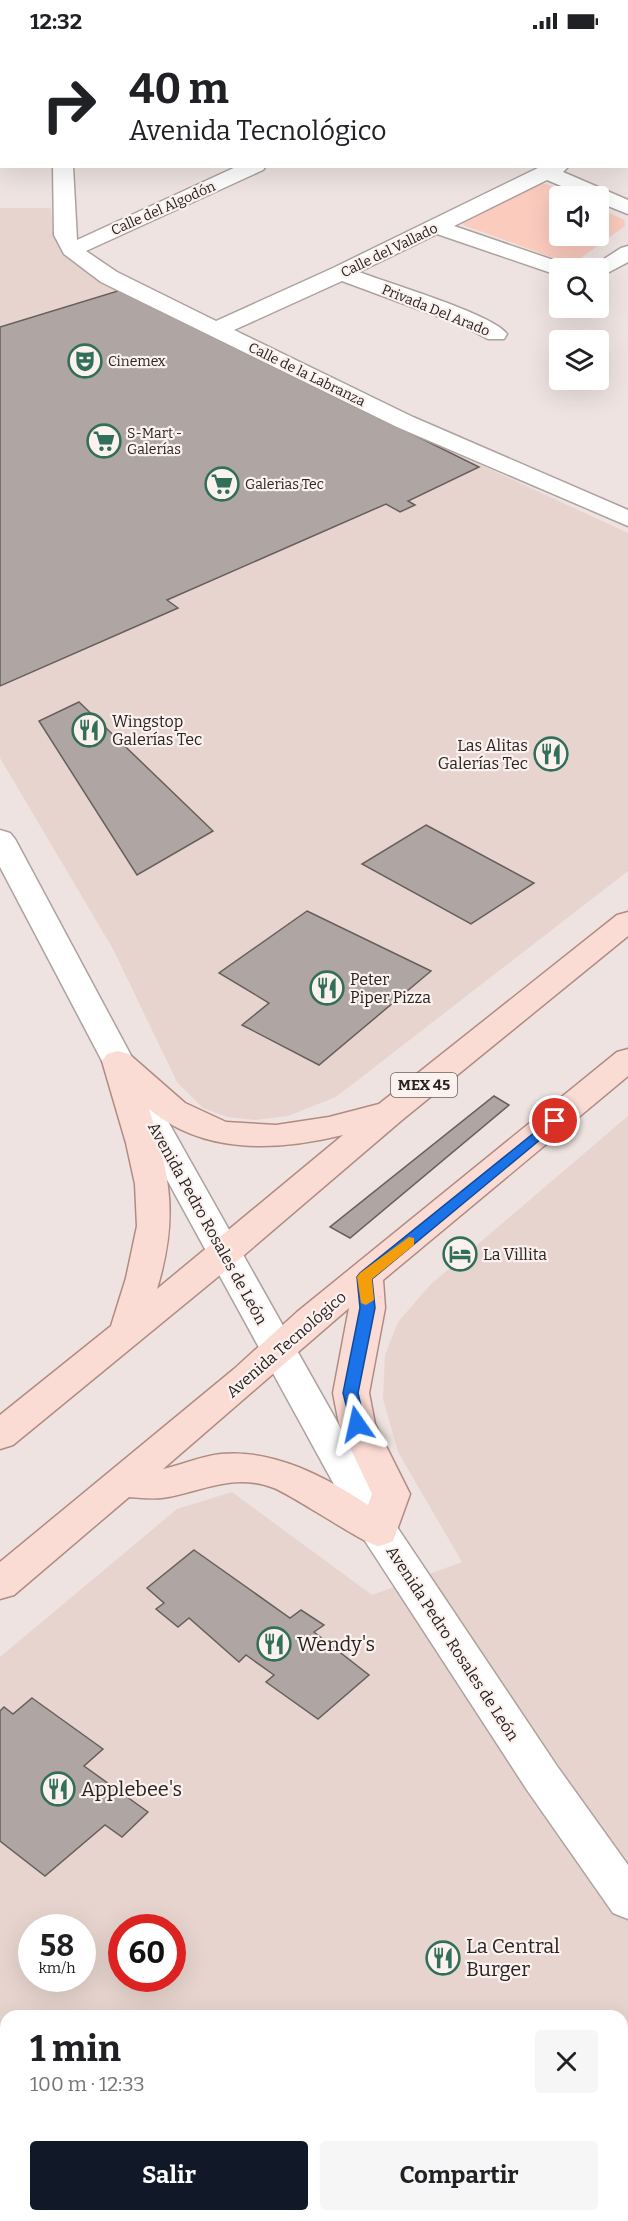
<!DOCTYPE html>
<html lang="es">
<head>
<meta charset="utf-8">
<style>
  body { margin:0; font-family:Bitter,serif; background:#f6f6f6; color:#202124; height:100vh; display:flex; flex-direction:column; font-size:22px; white-space:nowrap }
  * { box-sizing:border-box; margin:0 }
  p { font-size:20px; color:#757577 }
  .icon { flex:none; width:33px; height:33px; fill:none; stroke:currentColor; stroke-width:2; stroke-linecap:round; stroke-linejoin:round }
  .map { position:relative; flex:1; overflow:hidden }
  .details { position:absolute; left:0px; top:1968px; width:628px; height:212px; display:flex; flex-direction:column; background:#fff; border-radius:18px 18px 0 0; box-shadow:0 6px 24px #0002 }
  .details>* { flex:none }
  .guide { position:absolute; left:0px; top:0px; width:628px; height:126px; box-shadow:0 6px 24px #0002; background:#fff; color:#202124; overflow:hidden }
  .fabs { position:absolute; left:549px; top:144px; display:grid; gap:12px }
  .fabs a { display:grid; place-items:center; width:60px; height:60px; border-radius:6px; background:#fff; box-shadow:0 6px 24px #0002; font-size:30px }
  .speed { position:absolute; left:18px; top:1872px; display:flex; gap:12px; font-size:30px; font-weight:700; text-align:center }
  .speed>* { display:grid; place-content:center; width:78px; height:78px; border-radius:50%; background:#fff; box-shadow:0 6px 24px #0002; line-height:1 }
  .speed small { font-size:15px; font-weight:400 }
  .speed .limit { border:9px solid #d22; background:#fff; color:#111 }
  .pin { position:absolute; display:grid; place-items:center; width:51px; height:51px; color:#fff; margin:-26px; border:3px solid #fff; border-radius:50%; box-shadow:0 2px 6px #0007 }
  .me { position:absolute; width:66px; margin:-33px; rotate:349deg; stroke-linejoin:round; filter:drop-shadow(0 0 4px #0008) }
  .turn { display:flex; align-items:center; gap:21px; height:126px; padding:0 30px; font-size:27px }
  .turn .icon { width:78px; height:78px; stroke-width:2.5 }
  .turn b { display:block; font-size:42px; line-height:51px }
  .round { display:grid; place-items:center; flex:none; width:63px; height:63px; border-radius:6px; background:#f6f6f6 }
  .headline { display:flex; align-items:center; justify-content:space-between; height:102px; padding:0 30px }
  h1 { font-size:36px; font-weight:700; line-height:45px }
  .button { display:flex; gap:12px; margin-top:auto; padding:12px 30px }
  .button a { flex:1; height:69px; border-radius:6px; background:#111827; color:#fff; font-size:24px; font-weight:700; line-height:69px; text-align:center }
  .button a+a { background:#f6f6f6; color:#202124 }
  .status { display:flex; justify-content:space-between; align-items:center; height:42px; padding:0 30px; background:#fff; direction:ltr }
  .status svg { height:16px; fill:currentColor }
  .map>svg:first-child { display:block }
  .built { fill:#e7d4ce; fill-rule:evenodd }
  .green { fill:#fbcbbe }
  .building { fill:#afa5a2; stroke:#685f5c; stroke-width:1.5 }
  .lines { fill:none; stroke-linecap:round; stroke-linejoin:round }
  .street-casing { stroke:#aca2a0; stroke-width:3 }
  .secondary-casing { stroke:#aca2a0; stroke-width:3 }
  .primary-casing { stroke:#af8c83; stroke-width:3 }
  .street { fill:#fff; fill-rule:evenodd }
  .secondary { fill:#fff; fill-rule:evenodd }
  .primary { fill:#fbdcd4; fill-rule:evenodd }
  .route { fill:#1a73e8; stroke:#114b97; stroke-width:1.5 }
  .slow { fill:#f59e0b }
  .labels { text-anchor:middle; stroke-width:4.5; stroke-linejoin:round; paint-order:stroke }
  .far-street-label { font-size:14px; fill:#272322; stroke:#fbf1ee }
  .far-poi-label { font-size:14px; fill:#272322; stroke:#fbf1ee; text-anchor:start }
  .shield { fill:#fbf1ee; stroke:#67615f; stroke-width:1.5 }
  .shield-label { font-size:15px; font-weight:bold; fill:#272322 }
  .poi-label { font-size:16px; fill:#272322; stroke:#fbf1ee; text-anchor:start }
  .street-label { font-size:16px; fill:#272322; stroke:#fbf1ee }
  .near-poi-label { font-size:20px; fill:#272322; stroke:#fbf1ee; text-anchor:start }
</style>
</head>
<body>
<div class="status"><b>12:32</b><svg viewBox="0 0 49 12"><path d="M0 12V9h3v3zM5 12V6h3v6zM10 12V3h3v9zM15 12V0h3v12zM26 1h20v11H26zM47 4h2v5h-2z"/></svg></div>
<div class="map">
<svg width="628" height="2179" viewBox="0 0 628 2179">
  <rect width="100%" height="100%" fill="#eee3e0"/>
  <path class="built" d="M0 166H51L53 189 63 205 123 247 416 393 628 491V829L336 1055 288 1074 255 1078 227 1075 203 1066 177 1040 113 907 0 716Z
    M628 1074V2179H455L450 2174H622V1974H6V2174H261L252 2179H0V1615L177 1467 232 1450 372 1553 462 1520 398 1410 383 1357 385 1313 398 1280 430 1243ZM32 1886H82V1936H32ZM122 1886H172V1936H122Z"/>
  <path class="green" d="M532 142H546L573 154H560V194H598L599 166 624 178 625 184 578 218 562 219 463 183 462 178Z"/>
  <path class="building" d="M121 248 479 425 408 459 415 463 400 470 386 462 167 558 178 566 0 644V285Z
    M79 660 213 789 137 833 39 679Z
    M426 783 534 841 471 882 362 822Z
    M307 869 431 929 319 1023 242 983 269 961 219 931Z
    M494 1054 509 1063 350 1196 330 1185Z
    M194 1508 290 1576 301 1568 324 1583 314 1590 369 1633 318 1677 266 1640 274 1633 246 1613 239 1620 189 1576 178 1585 156 1567 164 1561 147 1546Z
    M32 1656 103 1707 84 1724 148 1770 122 1795 105 1783 45 1834 0 1799V1669L4 1665 13 1672Z"/>
  <g class="lines">
    <defs>
      <path id="street" d="M147 0H167L146 2Z
        M327 0H348L326 2Z
        M517 0H536V1L516 2Z
        M628 84V97H627V84Z
        M53 124H73L77 198 238 124H266L263 128 86 209 117 230 216 279 333 226 542 124H569L563 130 628 158V172L598 160V154H585L547 138 454 184 568 223 570 226H560V234L437 192 359 230C387 241 493 272 507 292L504 297H488L461 283 342 239 234 288 413 375 628 468V484L397 385 101 240 64 212 54 193Z
        M628 204V220L598 236V226H590L621 206Z"/>
      <path id="secondary" d="M0 788 10 791 15 797 134 1019 393 1479 557 1724 628 1823V1877L613 1871 527 1748 365 1499 102 1019 0 825Z"/>
      <path id="primary" d="M628 870V894L402 1078 236 1220 13 1403 0 1407V1373L111 1284 126 1236 137 1184 135 1142 126 1101 102 1019 107 1012 118 1009 129 1012 185 1061 226 1080 276 1083 329 1075 379 1062 617 873ZM149 1067C204 1113 277 1109 343 1093L157 1247C178 1177 171 1135 149 1067Z
        M628 1007V1034L383 1238 385 1266 369 1351 375 1382 410 1452 393 1499C389 1501 383 1503 379 1504 367 1504 296 1455 274 1446 232 1430 202 1450 162 1456 151 1457 140 1456 129 1455L14 1553 0 1557V1520L234 1327 297 1270 617 1010ZM349 1266 333 1351 339 1382 372 1452 368 1463C326 1435 274 1407 221 1412 201 1414 182 1423 163 1427Z"/>
    </defs>
    <use href="#street" class="street-casing"/>
    <use href="#secondary" class="secondary-casing"/>
    <use href="#primary" class="primary-casing"/>
    <use href="#street" class="street"/>
    <use href="#secondary" class="secondary"/>
    <use href="#primary" class="primary"/>
  </g>
  <path class="route" d="M555 1074 559 1076V1082L372 1237 375 1266 358 1351 365 1382 363 1386H352L343 1351 360 1266 357 1235 360 1231Z"/>
  <path class="slow" d="M409 1195 414 1196V1203L372 1237 374 1258 366 1263 361 1261 357 1235 360 1231Z"/>
  <defs>
    <symbol id="theatre-ring" viewBox="-11 -11 22 22"><circle r="9.5" fill="#fbf1ee" stroke="#326f5b" stroke-width="1.5"/><path d="M-5-5.5Q0-4 5-5.5V0Q5 5 0 6Q-5 5-5 0ZM-3.3-2.5H-1v1.5H-3.3ZM1-2.5H3.3v1.5H1ZM-2.8 1Q0 5.5 2.8 1Z" fill="#326f5b"/></symbol>
    <symbol id="supermarket-ring" viewBox="-11 -11 22 22"><circle r="9.5" fill="#fbf1ee" stroke="#326f5b" stroke-width="1.5"/><path d="M-6-5.5h2.5l.6 2H6L4.5 2H-2.5L-4.4-4H-6ZM-1.5 3.2a1.3 1.3 0 1 0 .1 0ZM3 3.2a1.3 1.3 0 1 0 .1 0Z" fill="#326f5b"/></symbol>
    <symbol id="restaurant-ring" viewBox="-11 -11 22 22"><circle r="9.5" fill="#fbf1ee" stroke="#326f5b" stroke-width="1.5"/><path d="M-5-6h1v4h1v-4h1v4h1v-4h1v5L-1.5 .5V6h-2V.5L-5-1ZM5-6V6H3V1.5H1.5Q1.5-4 5-6Z" fill="#326f5b"/></symbol>
    <symbol id="hotel-ring" viewBox="-11 -11 22 22"><circle r="9.5" fill="#fbf1ee" stroke="#326f5b" stroke-width="1.5"/><path d="M-6-4.5h1.5V1H6V5H4.5V3h-9V5H-6ZM-4 0a1.8 1.8 0 1 1 3.6 0ZM.5 0V-2.5h3Q6-2.5 6 0Z" fill="#326f5b"/></symbol>
  </defs>
  <g fill-rule="evenodd">
    <use href="#theatre-ring" x="66" y="300" width="38" height="38"/>
    <use href="#supermarket-ring" x="85" y="380" width="38" height="38"/>
    <use href="#supermarket-ring" x="203" y="423" width="38" height="38"/>
    <use href="#restaurant-ring" x="70" y="669" width="38" height="38"/>
    <use href="#restaurant-ring" x="532" y="693" width="38" height="38"/>
    <use href="#restaurant-ring" x="308" y="927" width="38" height="38"/>
    <use href="#hotel-ring" x="441" y="1193" width="38" height="38"/>
    <use href="#restaurant-ring" x="255" y="1583" width="38" height="38"/>
    <use href="#restaurant-ring" x="39" y="1728" width="38" height="38"/>
    <use href="#restaurant-ring" x="424" y="1897" width="38" height="38"/>
  </g>
  <g class="labels">
    <g class="far-street-label">
      <text transform="translate(163 166) rotate(-24)" y="5">Calle del Algodón</text>
      <text transform="translate(389 208) rotate(-26)" y="5">Calle del Vallado</text>
      <text transform="translate(436 268) rotate(22)" y="5">Privada Del Arado</text>
      <text transform="translate(307 332) rotate(26)" y="5">Calle de la Labranza</text>
    </g>
    <g class="far-poi-label">
      <text x="108" y="324">Cinemex</text>
      <text x="127" y="396">S-Mart -<tspan x="127" dy="16">Galerías</tspan></text>
      <text x="245" y="447">Galerias Tec</text>
    </g>
    <rect class="shield" x="391" y="1031" width="66" height="24" rx="4.5"/>
    <g class="shield-label">
      <text x="424" y="1048">MEX 45</text>
    </g>
    <g class="poi-label">
      <text x="112" y="685">Wingstop<tspan x="112" dy="18">Galerías Tec</tspan></text>
      <text x="528" y="709" text-anchor="end">Las Alitas<tspan x="528" dy="18">Galerías Tec</tspan></text>
      <text x="350" y="943">Peter<tspan x="350" dy="18">Piper Pizza</tspan></text>
      <text x="483" y="1218">La Villita</text>
    </g>
    <g class="street-label">
      <text transform="translate(208 1181) rotate(61)" y="6">Avenida Pedro Rosales de León</text>
      <text transform="translate(286 1302) rotate(-41)" y="6">Avenida Tecnológico</text>
      <text transform="translate(453 1601) rotate(57)" y="6">Avenida Pedro Rosales de León</text>
    </g>
    <g class="near-poi-label">
      <text x="297" y="1609">Wendy's</text>
      <text x="81" y="1754">Applebee's</text>
      <text x="466" y="1911">La Central<tspan x="466" dy="23">Burger</tspan></text>
    </g>
  </g>
</svg>
<div class="fabs">
<a><svg class="icon" aria-label="sound" viewBox="0 0 24 24"><path d="M4 9h4l5-4v14l-5-4H4zM17 9q2 3 0 6"/></svg></a>
<a><svg class="icon" aria-label="search" viewBox="0 0 24 24"><circle cx="10" cy="10" r="6"/><path d="M15 15l6 6"/></svg></a>
<a><svg class="icon" aria-label="layers" viewBox="0 0 24 24"><path d="M12 4l9 5-9 5-9-5zM3 14l9 5 9-5"/></svg></a>
</div>
<div class="speed"><div>58<small>km/h</small></div><div class="limit">60</div></div>
<div class="pin" style="left:555px;top:1079px;background:#d93025"><svg class="icon" aria-label="arrive" viewBox="0 0 24 24"><path d="M6 21V4h12l-3 4 3 4H6"/></svg></div>
<svg class="me" style="left:357px;top:1382px" viewBox="-20 -20 40 40"><path d="M0-17L14 15 0 8-14 15z" fill="#1a73e8" stroke="#fff" stroke-width="4"/></svg>
<div class="guide">
<div class="turn"><svg class="icon" aria-label="right" viewBox="0 0 24 24"><path d="M7 20v-9h11M14 6l5 5-5 5"/></svg><div><b>40 m</b>Avenida Tecnológico</div></div>
</div>
<section class="details">
<div class="headline"><div><h1>1 min</h1><p>100 m · 12:33</p></div><a class="round"><svg class="icon" aria-label="close" viewBox="0 0 24 24"><path d="M6 6l12 12M18 6L6 18"/></svg></a></div>
<div class="button"><a>Salir</a><a>Compartir</a></div>
</section>
</div>
</body>
</html>
